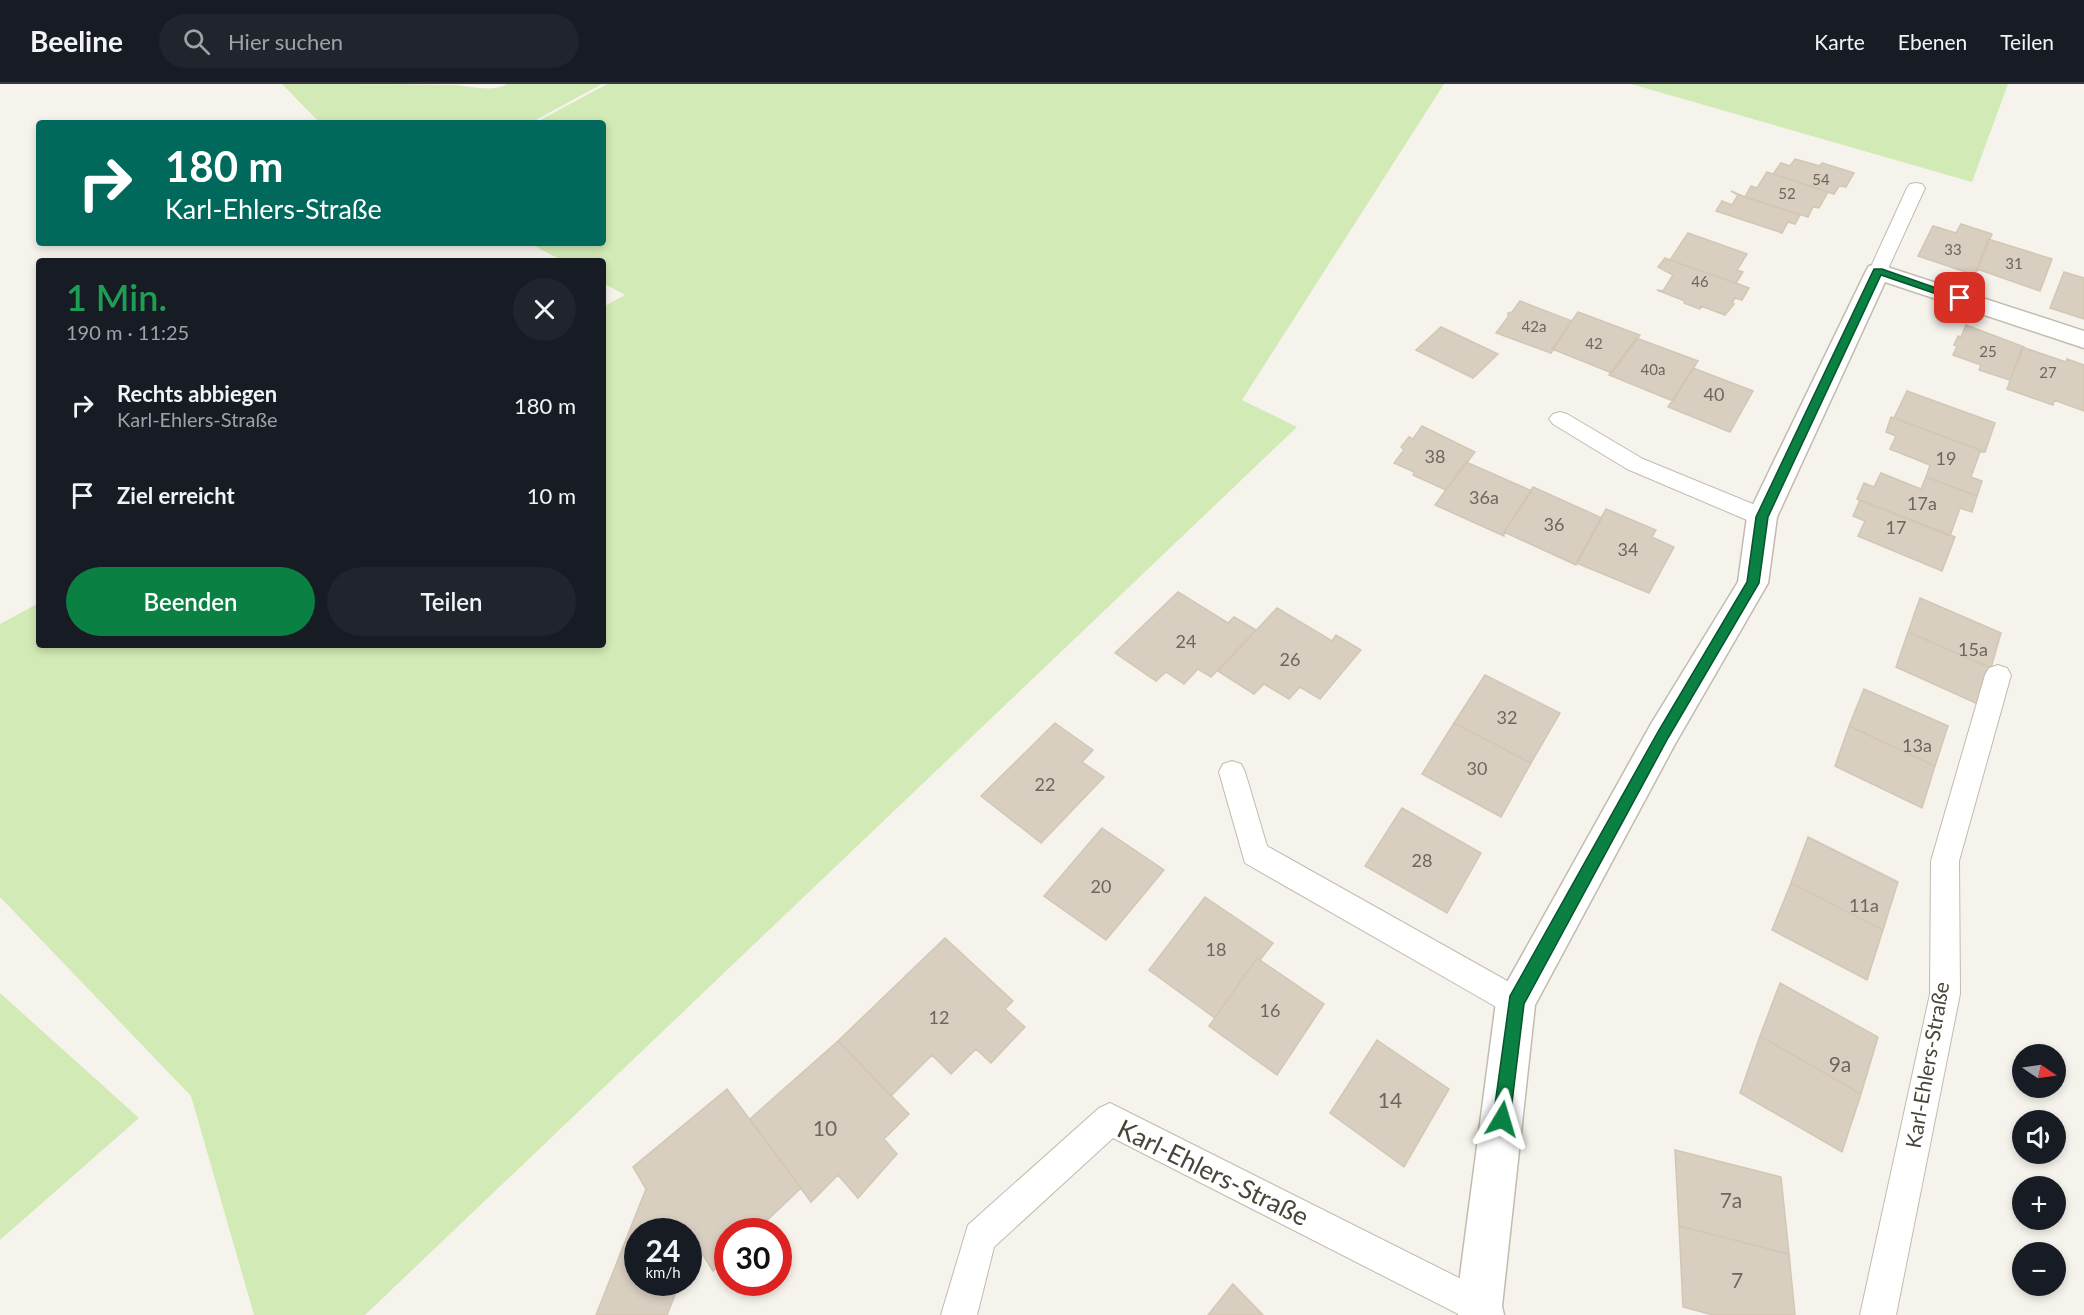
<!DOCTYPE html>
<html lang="de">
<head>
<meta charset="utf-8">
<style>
  body { margin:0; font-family:Lato,sans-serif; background:#20242c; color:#f1f3f6; height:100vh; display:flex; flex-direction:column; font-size:22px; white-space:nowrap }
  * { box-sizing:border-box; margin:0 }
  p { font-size:20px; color:#9ea1a6 }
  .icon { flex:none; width:33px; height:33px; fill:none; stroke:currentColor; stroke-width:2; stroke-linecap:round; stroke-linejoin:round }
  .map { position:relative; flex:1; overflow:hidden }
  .sheet { position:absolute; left:36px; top:174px; width:570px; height:390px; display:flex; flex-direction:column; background:#171b24; border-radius:6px; box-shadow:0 3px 9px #0003 }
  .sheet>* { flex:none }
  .banner { position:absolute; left:36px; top:36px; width:570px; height:126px; border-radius:6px; box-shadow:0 3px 9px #0003; background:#00695c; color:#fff; overflow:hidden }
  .needle { width:39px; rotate:103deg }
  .fabs { position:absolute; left:2012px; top:960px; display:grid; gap:12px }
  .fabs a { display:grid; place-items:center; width:54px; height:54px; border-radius:50%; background:#171b24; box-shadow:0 3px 9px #0003; font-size:30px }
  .speed { position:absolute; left:624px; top:1134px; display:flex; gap:12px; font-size:30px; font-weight:700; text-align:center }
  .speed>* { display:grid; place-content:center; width:78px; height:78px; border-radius:50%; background:#171b24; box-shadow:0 3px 9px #0003; line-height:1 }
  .speed small { font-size:15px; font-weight:400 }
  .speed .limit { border:9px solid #d22; background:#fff; color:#111 }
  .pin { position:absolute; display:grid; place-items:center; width:51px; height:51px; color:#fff; margin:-26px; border-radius:12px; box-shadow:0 3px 9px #0006 }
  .me { position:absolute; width:66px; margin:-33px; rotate:7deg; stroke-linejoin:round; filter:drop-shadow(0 0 4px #0008) }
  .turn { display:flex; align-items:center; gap:21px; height:126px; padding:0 30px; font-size:27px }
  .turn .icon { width:78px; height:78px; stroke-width:2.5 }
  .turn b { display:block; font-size:42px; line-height:51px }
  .round { display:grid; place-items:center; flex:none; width:63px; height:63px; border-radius:32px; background:#20242c }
  .summary { display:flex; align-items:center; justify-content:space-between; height:102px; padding:0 30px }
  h1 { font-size:36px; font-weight:600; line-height:45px; color:#1e9e55 }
  .cta { display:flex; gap:12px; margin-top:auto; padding:12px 30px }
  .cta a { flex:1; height:69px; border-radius:36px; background:#0b8043; color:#fff; font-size:24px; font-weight:600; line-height:69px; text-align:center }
  .cta a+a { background:#20242c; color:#f1f3f6 }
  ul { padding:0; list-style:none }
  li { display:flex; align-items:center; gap:18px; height:90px; padding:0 30px }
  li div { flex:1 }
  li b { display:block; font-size:22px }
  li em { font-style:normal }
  header { display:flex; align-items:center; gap:36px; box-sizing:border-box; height:84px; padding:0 30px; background:#171b24; border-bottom:2px solid #363941 }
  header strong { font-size:28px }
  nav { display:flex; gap:33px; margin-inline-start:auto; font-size:21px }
  .search { width:420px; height:54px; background:#20242c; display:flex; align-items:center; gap:15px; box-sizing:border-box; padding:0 21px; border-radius:33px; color:#9ea1a6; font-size:22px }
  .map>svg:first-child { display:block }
  .green { fill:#d2eab5 }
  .building { fill:#d8cfc1; stroke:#d3c7b4; stroke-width:1.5 }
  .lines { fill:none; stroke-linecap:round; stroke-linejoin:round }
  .service-casing { stroke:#c2bbae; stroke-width:2 }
  .minor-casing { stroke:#c2bbae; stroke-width:3 }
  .service { fill:#fff; fill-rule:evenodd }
  .minor { fill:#fff; fill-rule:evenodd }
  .route { fill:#0b8043; stroke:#07532c; stroke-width:1.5 }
  .labels { text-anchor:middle; stroke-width:4.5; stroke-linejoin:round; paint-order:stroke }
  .far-number-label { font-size:15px; fill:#6e675b }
  .number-label { font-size:18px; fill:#6e675b }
  .near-number-label { font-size:21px; fill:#6e675b }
  .street-label { font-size:21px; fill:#4b4439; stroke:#fff }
  .near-street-label { font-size:26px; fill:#4b4439; stroke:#fff }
</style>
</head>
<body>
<header>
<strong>Beeline</strong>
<div class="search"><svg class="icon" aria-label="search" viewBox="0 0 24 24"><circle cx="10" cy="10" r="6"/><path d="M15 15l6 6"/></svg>Hier suchen</div>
<nav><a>Karte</a><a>Ebenen</a><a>Teilen</a></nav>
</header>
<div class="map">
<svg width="2084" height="1231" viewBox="0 0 2084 1231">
  <rect width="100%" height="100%" fill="#f6f3ec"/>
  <path class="green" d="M282 0C340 0 400 0 457 1 472 3 494 8 507 0H602L530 39H320Z
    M607 0H1444L1242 316 1297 343 365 1231H254L191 1012 0 813V540L39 519V561H603V223L625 211 603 199V177H563L529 159H603V39H535Z
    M1631 0H2008L1972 98Z
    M0 909 139 1034 0 1156Z"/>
  <path class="building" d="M1795 75 1820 82 1822 79 1854 89 1846 103 1839 102 1834 110 1773 90 1781 79 1790 82Z
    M1767 88 1828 108 1819 124 1813 123 1808 133 1745 113 1751 102 1757 104Z
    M1731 107 1745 113 1800 131 1795 140 1788 138 1782 149 1716 127 1722 117 1732 121 1738 111Z
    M1961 140 1992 150 1975 191 1918 172 1933 142 1956 149Z
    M1688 149 1747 170 1737 186 1743 188 1736 199 1749 204 1670 176Z
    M1988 155 2052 175 2040 207 1977 185Z
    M1665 174 1670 176 1749 204 1742 216 1735 214 1732 219 1734 220 1725 231 1701 222 1700 225 1684 219 1685 217 1657 206 1663 207 1673 191 1658 183Z
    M2064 188 2084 194V235L2050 224Z
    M1520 217 1572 237 1551 269 1496 249 1508 233V229L1512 228Z
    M1578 228 1640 251 1612 289 1552 265Z
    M1966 241 2024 263 2010 296 1979 286 1981 281 1953 271 1957 262 1954 261 1958 252 1961 253Z
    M1441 243 1498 270 1473 294 1416 266Z
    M1636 254 1698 277 1673 317 1609 291Z
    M2022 263 2066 278 2067 275 2084 281V327L2054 316 2053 321 2007 305Z
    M1693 284 1753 307 1730 348 1668 323Z
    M1907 307 1995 339 1985 368 1894 334Z
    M1891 333 1985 368H1980L1971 393 1982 397 1977 412 1926 393 1930 381 1890 365 1896 352 1886 348Z
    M1422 342 1475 368 1446 406 1413 391 1414 388 1394 379 1404 366 1401 363 1409 353 1413 355Z
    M1466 378 1532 407 1504 448V452L1435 421Z
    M1881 389 1921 405 1926 393 1977 412 1972 428 1960 424 1950 452 1857 415 1864 399 1874 403Z
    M1533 403 1602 434 1576 481 1504 448Z
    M1860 416 1955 453 1942 487 1858 452 1865 437 1853 432Z
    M1606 425 1656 446 1652 453 1674 463 1649 509 1576 479Z
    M1178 508 1228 539 1234 533 1256 546 1211 593 1198 585 1184 600 1166 588 1156 597 1115 569Z
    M1920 514 2001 549 1991 584 1908 548Z
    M1277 524 1332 557 1336 551 1361 566 1320 615 1300 603 1289 615 1264 600 1254 610 1218 587Z
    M1908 548 1991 584 1980 621 1896 583Z
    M1485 591 1560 629 1531 679 1454 639Z
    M1864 605 1948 642 1935 682 1849 642Z
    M1055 639 1093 666 1082 678 1104 693 1041 759 981 712Z
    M1454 639 1531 679 1501 733 1422 690Z
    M1849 642 1935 682 1922 724 1835 682Z
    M1402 724 1481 769 1447 829 1365 782Z
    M1102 744 1164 786 1106 856 1044 812Z
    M1808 753 1898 798 1883 846 1791 799Z
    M1791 799 1883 846 1867 896 1772 846Z
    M1205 813 1273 859 1260 876 1257 874 1215 934 1149 886Z
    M945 854 1013 917 1005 925 1025 943 991 979 976 965 951 990 932 971 891 1012 838 957Z
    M1257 874 1324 920 1277 991 1209 942Z
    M1780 899 1878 953 1861 1010 1760 952Z
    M1760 952 1861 1010 1842 1068 1740 1009Z
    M1377 956 1449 1005 1404 1083 1330 1029Z
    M838 957 909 1030 884 1055 897 1070 858 1114 838 1091 811 1118 750 1035Z
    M727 1005 801 1104 755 1148H728V1174L713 1187 696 1160 688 1178V1148H638V1198H680L667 1231H596L646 1105 633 1083Z
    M1675 1066 1781 1093 1789 1170 1679 1142Z
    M1679 1142 1789 1170 1795 1231H1713L1683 1223Z
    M1233 1200 1263 1231H1208Z"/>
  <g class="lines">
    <defs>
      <path id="service" d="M1916 99 1922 100 1925 104 1887 187 1885 191H1871L1869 187 1907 104 1910 100Z
        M1560 328 1567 330 1643 375 1770 427 1773 433 1770 439 1762 441 1754 439 1627 385 1553 340 1549 335 1553 330Z
        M1998 581 2007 584 2011 591 1959 777 1960 910 1896 1231H1860L1930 910 1931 777 1985 591 1989 584Z
        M1232 677 1241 680 1245 688 1267 762 1527 908 1531 918 1527 928 1516 933 1505 928 1245 779 1219 688 1223 680Z
        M1110 1019 1491 1210 1496 1222 1493 1231H1460L1113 1054 994 1163 977 1231H941L968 1141 1099 1024Z"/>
      <path id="minor" d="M1878 180 2084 247V264L1885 198 1777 433 1768 499 1675 660 1535 921 1502 1222 1504 1231H1458L1456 1222 1496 918 1651 640 1738 498 1747 433 1866 187 1869 182Z"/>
    </defs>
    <use href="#service" class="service-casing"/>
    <use href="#minor" class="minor-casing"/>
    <use href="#service" class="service"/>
    <use href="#minor" class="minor"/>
  </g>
  <path class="route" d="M1874 185H1882L1965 214 1960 218 1957 217 1881 191 1768 433 1759 499 1668 654 1524 920 1510 1035 1508 1041 1502 1044 1496 1041 1493 1035 1510 912 1659 646 1747 498 1756 433Z"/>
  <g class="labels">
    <g class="far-number-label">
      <text x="1821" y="101">54</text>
      <text x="1787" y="115">52</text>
      <text x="1953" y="171">33</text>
      <text x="2014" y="185">31</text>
      <text x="1700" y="203">46</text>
      <text x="1534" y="248">42a</text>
      <text x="1594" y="265">42</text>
      <text x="1988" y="273">25</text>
      <text x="1653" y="291">40a</text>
      <text x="2048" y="294">27</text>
    </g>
    <g class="number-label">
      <text x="1714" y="317">40</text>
      <text x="1435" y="379">38</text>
      <text x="1946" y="381">19</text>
      <text x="1484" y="420">36a</text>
      <text x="1922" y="426">17a</text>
      <text x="1554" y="447">36</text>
      <text x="1896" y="450">17</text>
      <text x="1628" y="472">34</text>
      <text x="1186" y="564">24</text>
      <text x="1973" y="572">15a</text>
      <text x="1290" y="582">26</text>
      <text x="1507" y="640">32</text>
      <text x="1917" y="668">13a</text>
      <text x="1477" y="691">30</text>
      <text x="1045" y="707">22</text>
      <text x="1422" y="783">28</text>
      <text x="1101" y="809">20</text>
      <text x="1864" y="828">11a</text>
      <text x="1216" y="872">18</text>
      <text x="1270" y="933">16</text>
      <text x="939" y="940">12</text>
    </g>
    <g class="near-number-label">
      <text x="1840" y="988">9a</text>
      <text x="1390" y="1024">14</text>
      <text x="825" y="1052">10</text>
      <text x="1731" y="1124">7a</text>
      <text x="1737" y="1204">7</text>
    </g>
    <g class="street-label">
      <text transform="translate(1928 981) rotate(-80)" y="7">Karl-Ehlers-Straße</text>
    </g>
    <g class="near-street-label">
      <text transform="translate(1213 1089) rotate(26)" y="9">Karl-Ehlers-Straße</text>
    </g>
  </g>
</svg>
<div class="fabs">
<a><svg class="needle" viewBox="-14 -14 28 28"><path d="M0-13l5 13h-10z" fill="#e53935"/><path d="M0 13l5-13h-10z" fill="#9ea1a6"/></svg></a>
<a><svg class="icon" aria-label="sound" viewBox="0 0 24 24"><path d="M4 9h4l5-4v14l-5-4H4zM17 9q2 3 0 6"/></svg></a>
<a>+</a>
<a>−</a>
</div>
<div class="speed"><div>24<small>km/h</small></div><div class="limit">30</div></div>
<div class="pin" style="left:1960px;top:214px;background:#d93025"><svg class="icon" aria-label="arrive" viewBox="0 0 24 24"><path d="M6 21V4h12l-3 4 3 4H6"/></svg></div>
<svg class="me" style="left:1502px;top:1035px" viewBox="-20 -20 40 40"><path d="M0-17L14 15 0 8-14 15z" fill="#0b8043" stroke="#fff" stroke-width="4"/></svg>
<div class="banner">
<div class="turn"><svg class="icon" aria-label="right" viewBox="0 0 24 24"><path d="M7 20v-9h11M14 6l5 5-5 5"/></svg><div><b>180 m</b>Karl-Ehlers-Straße</div></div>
</div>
<section class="sheet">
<div class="summary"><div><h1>1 Min.</h1><p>190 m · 11:25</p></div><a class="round"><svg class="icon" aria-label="close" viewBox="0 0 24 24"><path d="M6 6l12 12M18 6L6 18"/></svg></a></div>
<ul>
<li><svg class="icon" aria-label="right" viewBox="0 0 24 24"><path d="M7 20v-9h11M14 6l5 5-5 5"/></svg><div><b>Rechts abbiegen</b><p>Karl-Ehlers-Straße</p></div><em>180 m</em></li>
<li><svg class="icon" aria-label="arrive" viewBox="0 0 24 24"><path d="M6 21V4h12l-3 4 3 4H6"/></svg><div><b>Ziel erreicht</b></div><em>10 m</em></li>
</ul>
<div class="cta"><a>Beenden</a><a>Teilen</a></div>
</section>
</div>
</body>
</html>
